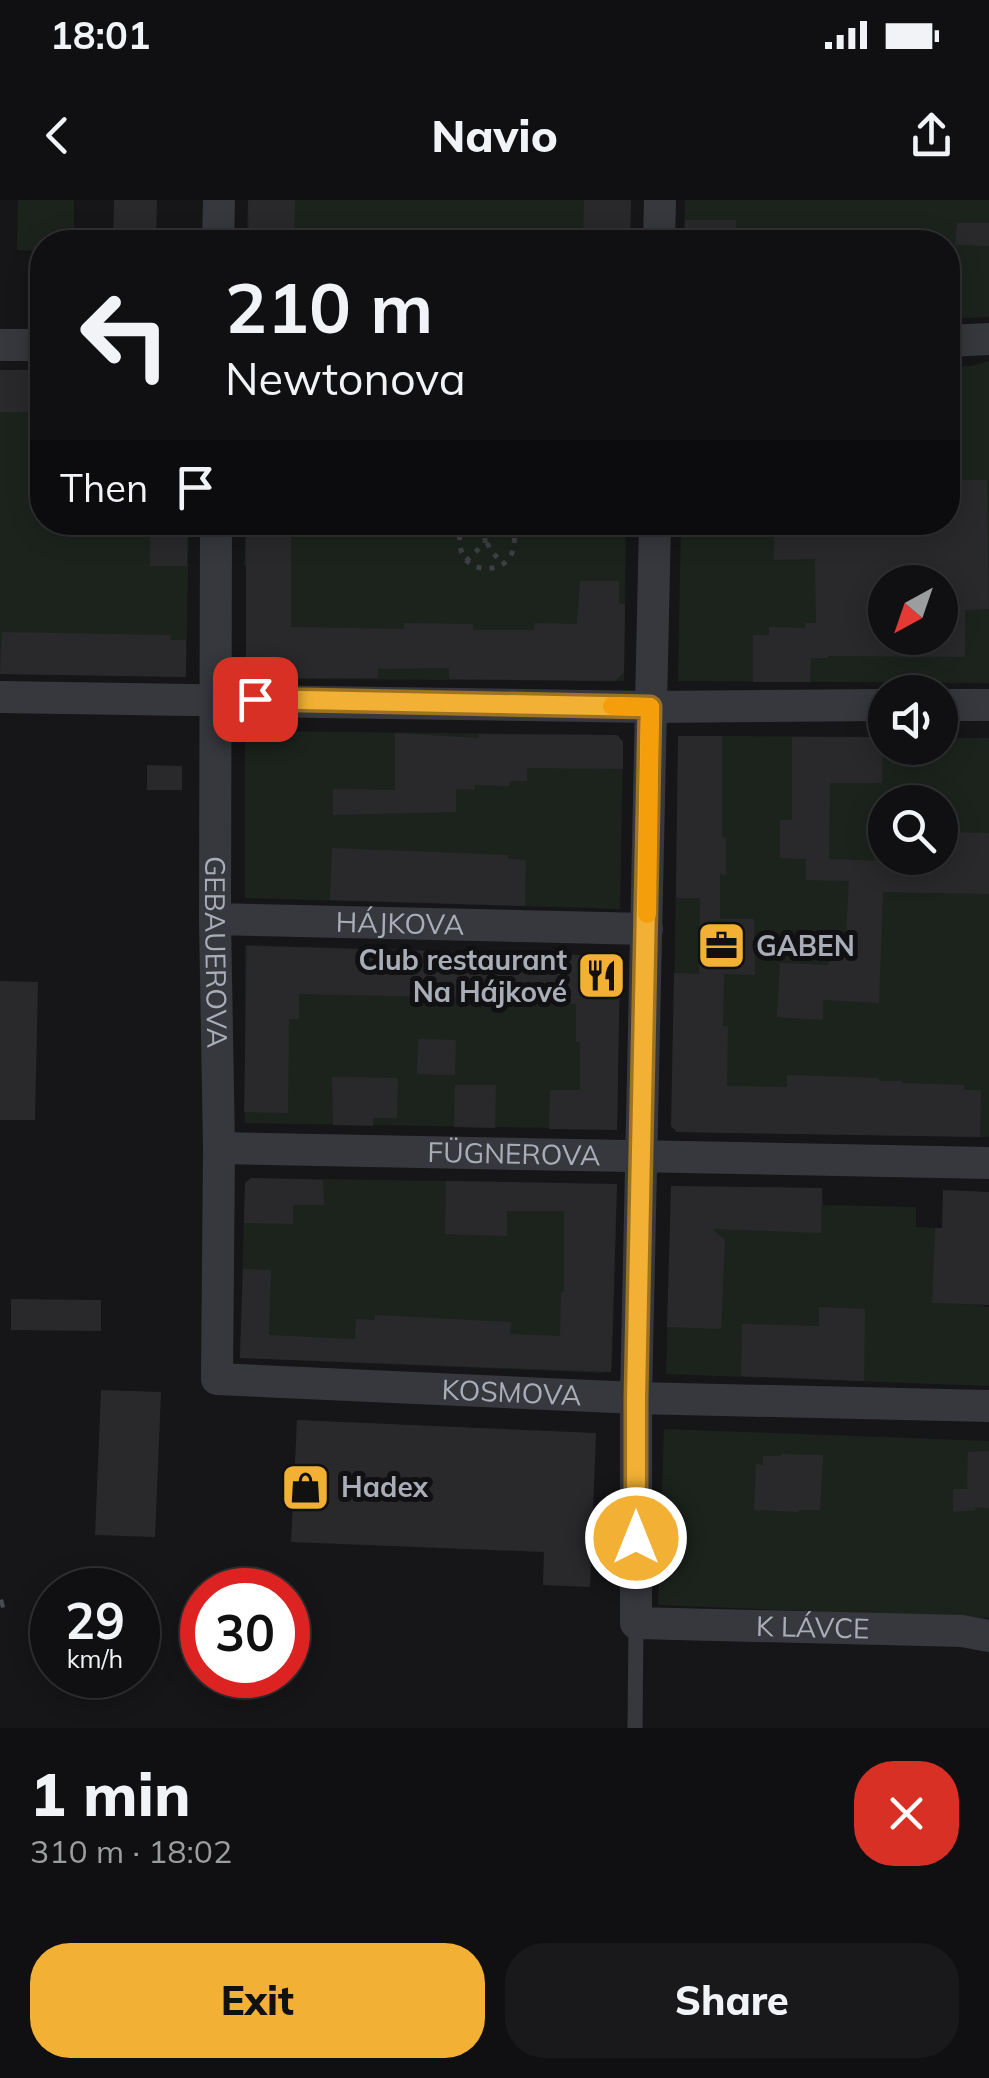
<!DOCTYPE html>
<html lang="en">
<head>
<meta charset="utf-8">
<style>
  body { margin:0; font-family:Mulish,sans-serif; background:#19191b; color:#f1f3f6; height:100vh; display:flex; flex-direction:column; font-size:38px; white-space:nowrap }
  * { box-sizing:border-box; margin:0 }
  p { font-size:32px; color:#9c9d9f }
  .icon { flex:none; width:55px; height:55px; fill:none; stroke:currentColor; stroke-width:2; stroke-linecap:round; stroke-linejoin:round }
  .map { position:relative; height:1528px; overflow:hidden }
  .details { display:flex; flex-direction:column; background:#101012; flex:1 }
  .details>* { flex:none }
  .banner { position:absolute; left:30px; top:30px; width:930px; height:305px; border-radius:40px; box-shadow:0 5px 25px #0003,0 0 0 2px #303032; background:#101012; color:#f1f3f6; overflow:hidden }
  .needle { width:65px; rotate:220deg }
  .controls { position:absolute; left:868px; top:365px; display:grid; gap:20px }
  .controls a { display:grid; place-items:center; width:90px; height:90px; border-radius:50%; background:#101012; box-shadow:0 5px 25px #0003,0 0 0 2px #303032; font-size:50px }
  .speed { position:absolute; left:30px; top:1368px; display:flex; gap:20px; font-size:50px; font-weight:700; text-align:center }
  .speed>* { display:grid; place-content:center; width:130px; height:130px; border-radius:50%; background:#101012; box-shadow:0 5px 25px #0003,0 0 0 2px #303032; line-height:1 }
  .speed small { font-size:25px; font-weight:400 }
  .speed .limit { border:15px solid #d22; background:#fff; color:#111 }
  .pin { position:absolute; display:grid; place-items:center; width:85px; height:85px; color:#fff; margin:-42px; border-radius:20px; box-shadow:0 5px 15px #0006 }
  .me { position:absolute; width:110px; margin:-55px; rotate:0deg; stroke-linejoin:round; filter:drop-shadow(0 0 8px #0008) }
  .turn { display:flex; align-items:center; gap:35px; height:210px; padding:0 30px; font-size:45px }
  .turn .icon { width:130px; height:130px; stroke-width:2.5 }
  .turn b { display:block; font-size:70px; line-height:85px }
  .then { display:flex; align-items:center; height:95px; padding:0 30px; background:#0003; gap:20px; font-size:38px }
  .round { display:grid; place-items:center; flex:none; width:105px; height:105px; border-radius:40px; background:#19191b }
  .overview { display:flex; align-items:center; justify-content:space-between; height:170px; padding:0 30px }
  h1 { font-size:60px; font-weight:800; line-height:75px }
  .primary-button { display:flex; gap:20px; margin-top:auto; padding:20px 30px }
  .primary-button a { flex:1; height:115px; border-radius:40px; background:#f2b134; color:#111; font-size:40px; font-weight:800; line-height:115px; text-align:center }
  .primary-button a+a { background:#19191b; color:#f1f3f6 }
  .status { display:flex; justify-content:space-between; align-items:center; height:70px; padding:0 50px; background:#101012; direction:ltr }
  .status svg { height:28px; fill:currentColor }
  header { display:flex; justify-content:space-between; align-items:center; height:130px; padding:0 30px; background:#101012; font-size:45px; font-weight:800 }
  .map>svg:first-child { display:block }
  .green { fill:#1c231d; fill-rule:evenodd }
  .building { fill:#29292c; fill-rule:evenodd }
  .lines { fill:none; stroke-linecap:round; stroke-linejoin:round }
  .path { stroke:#3d3f44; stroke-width:5; stroke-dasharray:5 8; stroke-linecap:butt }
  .lane { stroke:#37383d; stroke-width:15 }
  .street { stroke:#37383d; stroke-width:32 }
  .rail { stroke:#4a4c52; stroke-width:8; stroke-dasharray:12 10; stroke-linecap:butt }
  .route-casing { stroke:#9d7322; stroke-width:25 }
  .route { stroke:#f2b134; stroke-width:18 }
  .slow { stroke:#f59e0b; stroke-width:18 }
  .labels { text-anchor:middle; stroke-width:10; stroke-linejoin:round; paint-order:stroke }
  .street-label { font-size:28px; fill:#a8adb8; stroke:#111113 }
  .poi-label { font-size:28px; font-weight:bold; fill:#a8adb8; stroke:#111113; text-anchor:start }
</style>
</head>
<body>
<div class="status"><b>18:01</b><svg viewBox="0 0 49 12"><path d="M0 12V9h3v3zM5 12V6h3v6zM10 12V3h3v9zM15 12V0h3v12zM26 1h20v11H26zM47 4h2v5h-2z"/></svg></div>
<header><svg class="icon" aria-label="back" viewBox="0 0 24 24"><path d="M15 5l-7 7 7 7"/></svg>Navio<svg class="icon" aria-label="share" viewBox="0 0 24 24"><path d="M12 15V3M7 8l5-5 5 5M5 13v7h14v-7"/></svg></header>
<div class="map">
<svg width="989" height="1528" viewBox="0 0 989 1528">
  <rect width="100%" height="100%" fill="#161618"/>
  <path class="green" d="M18 0H74V42H42V51L17 50Z
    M248 0H631L630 42H249V29L247 28Z
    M685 0H989V117L948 119V42H684Z
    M989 161V483L678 481 681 323 948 322V167L971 166ZM885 382H940V438H885Z
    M0 170H42V322L189 323 186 477 0 474Z
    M246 323H626L624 481 269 479 247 366 244 365Z
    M245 531 617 535 623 542 620 709 245 698Z
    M722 536 885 537V548H940V538H989V937L677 932 674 817 678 537ZM885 602H940V658H885Z
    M245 745 614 756 620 762 617 929 245 923Z
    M251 978 508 982 617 986 612 1167 604 1173 240 1158 245 983Z
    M672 986 822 988 823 1005 916 1007V1027L935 1028 933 1103 983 1105 984 1107H989V1186L666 1174Z
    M664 1229 989 1241V1418L658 1405Z"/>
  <path class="building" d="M114 0H157L156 42H113Z
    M248 0H295L294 42H249Z
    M584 0H631L630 42H583Z
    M685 20H736V42H684Z
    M957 23H989V46L955 45Z
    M0 170H42V212H0Z
    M948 280H987L989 409 965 410V457L828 456V458H811L810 482H753V435H769V427L805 428V423H816L815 359 774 360V322H948ZM885 382H942L940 438H885Z
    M150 322H187V366H150Z
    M246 322H291V427L404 429V423L473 424V430H534V423L577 424 580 381H619V404H625L624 472 615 481 449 479V468L378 469V478H246Z
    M2 432 171 435 170 440H186V477L0 474Z
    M395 533 479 538V534L617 535 623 542V569L527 568V581H510L509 586 475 585V590L456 589V612L333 615V589L395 590Z
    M678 536H722V637L726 638V675L720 674V719H754L755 775 724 774 723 826H728L727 886 787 887V875L879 878V881H902V883L964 885V890H981L980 937 677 932 671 926 674 773 699 774 700 698H676Z
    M792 537H883L882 583H830L829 659 916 662V658H940V632L989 633V694L883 692 879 803 823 800V820L777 817 780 763 827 765 846 736 849 681 806 680V659L780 658V620H792Z
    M147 565 182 566V590H147Z
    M332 648 508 655V659L526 660 525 706 330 700Z
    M247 746 614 756 613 762H620L617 930 549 929 550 890H580V842H576V804H498V798L299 794V819H289L288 913 244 912Z
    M0 781 38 782 35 920H0Z
    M418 839 456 840 455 875 417 874Z
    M332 877 398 878 397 918H373V926L333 925Z
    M455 885H496L495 928 454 927Z
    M251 978 323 980 324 1005H293V1024L244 1023 245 983Z
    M446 981 617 984 611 1172 240 1158 243 1069 271 1070 269 1135 355 1139 356 1119 375 1120V1115L511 1122 510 1134 560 1136 561 1092H564V1011H507V1036L445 1034Z
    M671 986 822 988 821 1033 712 1029 725 1040 721 1129 667 1127Z
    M943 990 989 992V1105L932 1103 935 1028H942Z
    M11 1099 101 1100V1131L11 1130Z
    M819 1107 865 1109 864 1181 741 1176 742 1124 819 1126Z
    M101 1190 161 1192 155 1337 95 1335Z
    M297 1220 596 1233 590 1387 543 1385 544 1352 291 1342Z
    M989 1251V1308L975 1307 976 1310 953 1312V1289H967L968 1252Z
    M781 1254 823 1255 820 1310H799V1312L754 1310 756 1264 763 1265V1256H781Z"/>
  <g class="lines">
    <path class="path" d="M459 322C460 333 458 346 463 355 471 373 502 373 511 355 516 346 514 333 514 322
      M487 343 492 352 503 363
      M466 361 485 343 486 322"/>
    <path class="lane" d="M635 1528 636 1423"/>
    <g class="street">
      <path d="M218 42 219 0"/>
      <path d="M659 42 660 0"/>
      <path d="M948 141 989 139"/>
      <path d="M0 145H42"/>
      <path id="s1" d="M216 322 215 719 219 948 217 1179 636 1198 989 1206"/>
      <path id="s2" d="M655 322 636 1198V1423L962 1431 989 1436"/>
      <path d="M0 497 650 507 885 505"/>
      <path d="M940 505H989"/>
      <path id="s3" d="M215 719 647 729"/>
      <path id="s4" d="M219 948 989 963"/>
    </g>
    <path class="rail" d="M0 1404 4 1403"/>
  </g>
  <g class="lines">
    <defs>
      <path id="route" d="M255 499 650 507 636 1198V1338"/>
    </defs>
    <use href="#route" class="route-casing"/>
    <use href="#route" class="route"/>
    <path class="slow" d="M612 506 650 507 647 714"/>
  </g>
  <defs>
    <symbol id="office-square" viewBox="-11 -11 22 22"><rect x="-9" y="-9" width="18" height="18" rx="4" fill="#f2b134" stroke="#111113"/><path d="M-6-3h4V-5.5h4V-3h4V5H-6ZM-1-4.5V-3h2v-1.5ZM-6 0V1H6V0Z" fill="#111"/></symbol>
    <symbol id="restaurant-square" viewBox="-11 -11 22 22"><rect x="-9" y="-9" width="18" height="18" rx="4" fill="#f2b134" stroke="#111113"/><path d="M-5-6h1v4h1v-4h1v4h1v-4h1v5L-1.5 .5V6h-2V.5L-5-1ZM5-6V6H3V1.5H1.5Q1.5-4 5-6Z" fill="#111"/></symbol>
    <symbol id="shop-square" viewBox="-11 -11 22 22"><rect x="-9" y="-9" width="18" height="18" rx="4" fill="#f2b134" stroke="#111113"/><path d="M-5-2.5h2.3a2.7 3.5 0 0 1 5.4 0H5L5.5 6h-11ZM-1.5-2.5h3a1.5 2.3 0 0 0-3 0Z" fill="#111"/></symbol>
  </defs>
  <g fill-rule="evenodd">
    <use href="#office-square" x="694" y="718" width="55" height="55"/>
    <use href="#restaurant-square" x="574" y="748" width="55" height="55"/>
    <use href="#shop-square" x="278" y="1260" width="55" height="55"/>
  </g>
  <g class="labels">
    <g class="street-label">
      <text dy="10" stroke="none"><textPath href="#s3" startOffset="185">HÁJKOVA</textPath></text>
      <text dy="10" stroke="none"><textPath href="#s1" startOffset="430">GEBAUEROVA</textPath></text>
      <text dy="10" stroke="none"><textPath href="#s4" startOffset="295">FÜGNEROVA</textPath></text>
      <text dy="10" stroke="none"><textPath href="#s1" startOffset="1152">KOSMOVA</textPath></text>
      <text dy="10" stroke="none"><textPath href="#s2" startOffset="1278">K LÁVCE</textPath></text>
    </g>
    <g class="poi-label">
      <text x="756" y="756">GABEN</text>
      <text x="567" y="770" text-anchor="end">Club restaurant<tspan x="567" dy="32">Na Hájkové</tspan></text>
      <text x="341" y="1297">Hadex</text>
    </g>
  </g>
</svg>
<div class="controls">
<a><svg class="needle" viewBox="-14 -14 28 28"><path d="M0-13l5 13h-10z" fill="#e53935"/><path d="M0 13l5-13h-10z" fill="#9c9d9f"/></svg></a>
<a><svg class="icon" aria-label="sound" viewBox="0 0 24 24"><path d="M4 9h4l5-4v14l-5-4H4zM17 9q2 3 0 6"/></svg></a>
<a><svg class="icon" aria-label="search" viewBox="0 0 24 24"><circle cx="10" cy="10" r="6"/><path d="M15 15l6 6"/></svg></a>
</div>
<div class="speed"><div>29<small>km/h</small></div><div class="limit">30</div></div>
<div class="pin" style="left:255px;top:499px;background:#d93025"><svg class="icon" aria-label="arrive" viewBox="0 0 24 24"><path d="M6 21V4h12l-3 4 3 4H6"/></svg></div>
<svg class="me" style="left:636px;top:1338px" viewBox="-20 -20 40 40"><circle r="17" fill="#f2b134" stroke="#fff" stroke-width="3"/><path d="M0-11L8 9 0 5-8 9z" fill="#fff"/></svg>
<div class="banner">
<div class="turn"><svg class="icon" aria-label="left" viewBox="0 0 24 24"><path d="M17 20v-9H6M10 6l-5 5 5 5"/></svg><div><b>210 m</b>Newtonova</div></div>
<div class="then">Then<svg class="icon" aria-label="arrive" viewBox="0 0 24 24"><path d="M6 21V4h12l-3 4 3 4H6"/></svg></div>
</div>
</div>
<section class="details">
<div class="overview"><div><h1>1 min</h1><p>310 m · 18:02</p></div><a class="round" style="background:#d93025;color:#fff"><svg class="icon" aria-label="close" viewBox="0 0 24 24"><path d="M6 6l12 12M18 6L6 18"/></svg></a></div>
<div class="primary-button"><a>Exit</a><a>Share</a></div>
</section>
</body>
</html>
